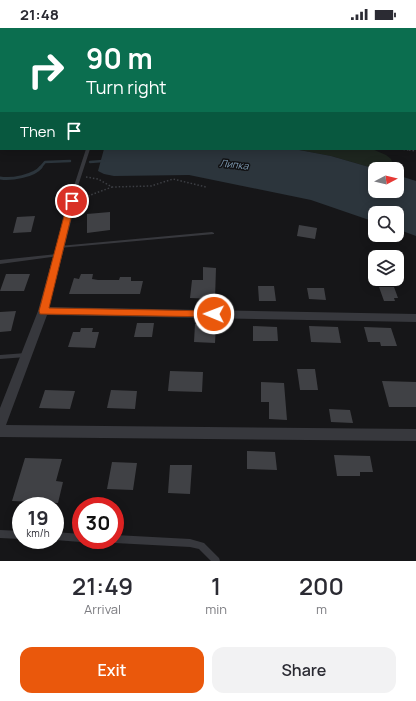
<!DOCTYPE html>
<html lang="en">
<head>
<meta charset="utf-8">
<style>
  body { margin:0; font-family:Manrope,sans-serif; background:#f2f2f3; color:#2b2b33; height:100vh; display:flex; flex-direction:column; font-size:15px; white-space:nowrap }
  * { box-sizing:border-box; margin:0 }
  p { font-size:13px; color:#7c7c81 }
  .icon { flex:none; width:22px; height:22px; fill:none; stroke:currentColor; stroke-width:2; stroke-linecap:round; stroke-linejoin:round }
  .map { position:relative; height:533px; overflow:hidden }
  .drawer { display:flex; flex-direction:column; background:#fff; flex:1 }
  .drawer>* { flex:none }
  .banner { position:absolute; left:0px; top:0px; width:416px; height:122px; box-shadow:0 2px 10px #0003; background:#0b6e4f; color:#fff; overflow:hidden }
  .needle { width:26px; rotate:83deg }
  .buttons { position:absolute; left:368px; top:134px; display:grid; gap:8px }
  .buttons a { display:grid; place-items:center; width:36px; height:36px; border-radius:8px; background:#fff; box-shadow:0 2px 10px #0003; font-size:20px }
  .speed { position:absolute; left:12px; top:469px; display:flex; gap:8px; font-size:20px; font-weight:700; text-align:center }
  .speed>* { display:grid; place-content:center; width:52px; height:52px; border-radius:50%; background:#fff; box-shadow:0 2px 10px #0003; line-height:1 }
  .speed small { font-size:10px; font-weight:400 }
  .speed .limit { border:6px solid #d22; background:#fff; color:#111 }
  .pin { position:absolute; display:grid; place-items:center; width:34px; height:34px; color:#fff; margin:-17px; border:2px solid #fff; border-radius:50%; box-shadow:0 1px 4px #0007 }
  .me { position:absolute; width:44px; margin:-22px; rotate:271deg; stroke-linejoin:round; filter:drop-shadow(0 0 3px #0008) }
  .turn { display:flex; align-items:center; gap:14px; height:84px; padding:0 20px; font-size:18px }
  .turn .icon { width:52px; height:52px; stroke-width:2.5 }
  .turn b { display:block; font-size:28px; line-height:34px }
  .then { display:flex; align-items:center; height:38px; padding:0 20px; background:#0003; gap:8px; font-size:15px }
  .eta { display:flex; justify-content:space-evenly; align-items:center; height:68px; text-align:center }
  .eta b { font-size:24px; font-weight:600; line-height:28px }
  .button { display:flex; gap:8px; margin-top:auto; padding:8px 20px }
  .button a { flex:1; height:46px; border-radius:12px; background:#ea580c; color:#fff; font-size:16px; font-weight:600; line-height:46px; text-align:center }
  .button a+a { background:#f2f2f3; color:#2b2b33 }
  .status { display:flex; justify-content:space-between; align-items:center; height:28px; padding:0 20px; background:#fff; direction:ltr }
  .status svg { height:11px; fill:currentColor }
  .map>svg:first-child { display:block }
  .green { fill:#1e261f }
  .water { fill:#2c353c }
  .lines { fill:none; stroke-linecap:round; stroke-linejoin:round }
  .stream-far1 { stroke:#2c353c; stroke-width:2.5 }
  .stream { stroke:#2c353c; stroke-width:3 }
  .building { fill:#404145 }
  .path { stroke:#3d3f44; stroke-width:1.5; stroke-dasharray:1.5 2; stroke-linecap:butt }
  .lane { fill:#37383d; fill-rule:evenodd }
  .street { fill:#37383d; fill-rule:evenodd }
  .route { fill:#ea580c; stroke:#983908 }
  .labels { text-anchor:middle; stroke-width:3; stroke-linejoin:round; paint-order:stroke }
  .far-water-label { font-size:10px; font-style:italic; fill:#7f9bb3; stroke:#111113 }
</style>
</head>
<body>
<div class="status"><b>21:48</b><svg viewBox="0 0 49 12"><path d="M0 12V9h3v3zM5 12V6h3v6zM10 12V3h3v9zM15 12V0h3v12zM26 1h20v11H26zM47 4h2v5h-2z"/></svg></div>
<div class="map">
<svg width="416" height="533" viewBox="0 0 416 533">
  <rect width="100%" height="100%" fill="#161618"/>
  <path class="green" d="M294 121H372L386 127 391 131 393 136 390 141H376L331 128Z"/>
  <path class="water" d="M104 121H294L331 128 376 141 375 163H397V147L416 153V208L397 201V185H375V194L311 172 189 147 114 148 104 146 98 143Z"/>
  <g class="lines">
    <path class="stream-far1" d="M90 134 103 133
      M40 140 45 134 70 133"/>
    <path class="stream" d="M0 150C11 152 34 148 41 139"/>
  </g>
  <path class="building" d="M110 184V202L87 205V186Z
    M35 188 31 204 13 205 17 189Z
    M299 197 317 200 315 211 297 208Z
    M203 239 216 240 215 271 190 270 192 252H203Z
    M6 246H30L24 263H0Z
    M81 246H93L92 251 98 252H119L120 249H131V253H143L140 266H69L74 250 79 251Z
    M258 258H274L276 273H259Z
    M379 259H394L398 270H394L395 273H384Z
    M307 260H324L326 272 309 271Z
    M16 283 11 303 0 304V284Z
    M137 295H154L152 309H134Z
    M195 296 216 297 215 315 194 314Z
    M253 298 277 299 278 313H253Z
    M309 298 338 299 341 315 311 314Z
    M364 299 391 300 397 318H381L380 314H368Z
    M81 300H93L92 304H99L95 320 68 319 73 304H80Z
    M297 341H315L318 362H300Z
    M170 343 203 344 202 364 168 363Z
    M382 353 416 354V379H389Z
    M261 354 284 355 287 392 269 391V374H261Z
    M45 362 75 363 70 381 39 380Z
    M111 362 137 363 135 381 107 380Z
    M329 381 350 382 353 395 331 394Z
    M247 423 275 424 277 442 247 441Z
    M334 427 370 428 373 444H360V448H337Z
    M25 430 62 431 56 453 63 454 58 475 12 473Z
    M112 434 137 435 133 462 107 461Z
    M170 437H192L190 466 168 465Z"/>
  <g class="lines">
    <path class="path" d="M400 121 409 122
      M409 122 416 123
      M86 149 98 151 112 159 151 158 173 151 206 159
      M88 168 112 159"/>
    <path class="lane" d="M134 0H137L136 1H133Z
      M0 8H1V10H0Z
      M86 121H90L78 158 77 159H75L74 158Z
      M212 204 214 205V206L59 220 57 219 59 218Z
      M57 226H59V228L0 236V232Z
      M26 325H28L29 327 28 329H26L0 331V327Z
      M0 502 21 503V511L0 510Z
      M55 504 81 506V512H84L81 514 55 512Z
      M115 507 190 511 204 515 219 530 220 533H211L199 521 190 519 115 515 112 514V512H115Z"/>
    <path class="street" d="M262 0H270L271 1H263Z
      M415 26H416V30H415Z
      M0 35H1V39H0Z
      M73 156H76L80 158 49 279 416 286V294L47 287 6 397 416 401V413L0 409V380L38 283Z"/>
  </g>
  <path class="route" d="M72 171 75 173 49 280 214 283 217 284V289L40 286 39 283 68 173Z"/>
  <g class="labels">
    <g class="far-water-label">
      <text transform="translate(234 136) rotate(6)" y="4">Липка</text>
    </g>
  </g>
</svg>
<div class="buttons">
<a><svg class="needle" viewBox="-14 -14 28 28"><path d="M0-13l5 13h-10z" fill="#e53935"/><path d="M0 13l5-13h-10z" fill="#7c7c81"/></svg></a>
<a><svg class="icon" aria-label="search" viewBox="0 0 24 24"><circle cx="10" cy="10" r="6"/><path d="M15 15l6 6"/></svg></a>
<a><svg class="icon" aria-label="layers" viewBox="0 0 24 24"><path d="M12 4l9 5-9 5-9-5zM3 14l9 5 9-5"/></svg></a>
</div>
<div class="speed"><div>19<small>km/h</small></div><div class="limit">30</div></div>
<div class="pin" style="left:72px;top:173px;background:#d93025"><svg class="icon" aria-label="arrive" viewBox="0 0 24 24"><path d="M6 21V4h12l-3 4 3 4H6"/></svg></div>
<svg class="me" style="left:214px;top:286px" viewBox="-20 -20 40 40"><circle r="17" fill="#ea580c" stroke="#fff" stroke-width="3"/><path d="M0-11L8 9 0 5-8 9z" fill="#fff"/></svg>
<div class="banner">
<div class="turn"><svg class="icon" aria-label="right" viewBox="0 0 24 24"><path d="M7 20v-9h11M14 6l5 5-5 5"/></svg><div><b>90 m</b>Turn right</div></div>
<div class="then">Then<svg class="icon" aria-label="arrive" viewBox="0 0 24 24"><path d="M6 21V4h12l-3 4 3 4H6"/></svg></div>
</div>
</div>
<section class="drawer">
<div class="eta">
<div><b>21:49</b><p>Arrival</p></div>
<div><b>1</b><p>min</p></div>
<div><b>200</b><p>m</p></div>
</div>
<div class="button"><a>Exit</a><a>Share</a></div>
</section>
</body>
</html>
